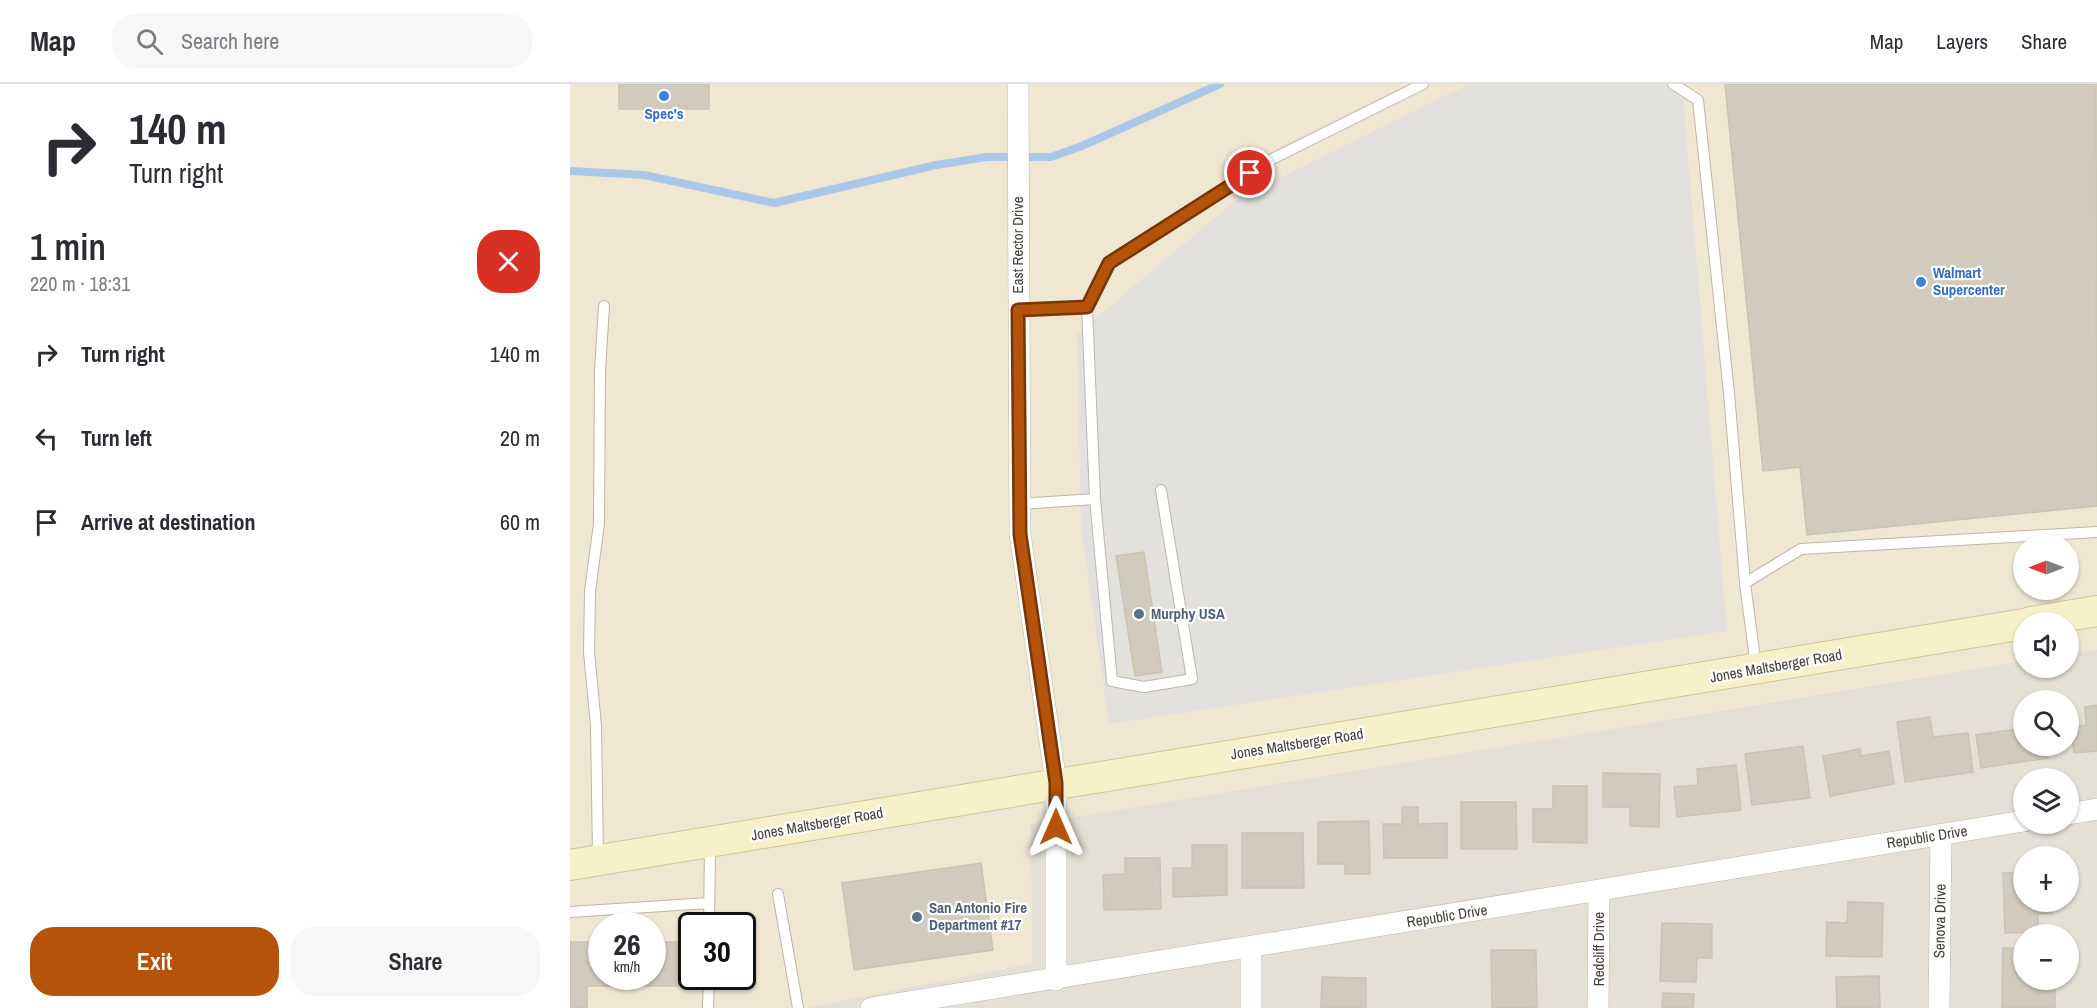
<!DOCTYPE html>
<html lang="en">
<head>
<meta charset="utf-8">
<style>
  body { margin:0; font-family:"Archivo Narrow",sans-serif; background:#f7f7f7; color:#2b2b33; height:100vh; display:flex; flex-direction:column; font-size:22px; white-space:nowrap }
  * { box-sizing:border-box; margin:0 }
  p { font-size:20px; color:#7c7c81 }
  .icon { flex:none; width:33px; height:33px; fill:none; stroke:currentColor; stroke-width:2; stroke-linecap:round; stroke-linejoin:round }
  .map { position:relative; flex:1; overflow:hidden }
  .side { display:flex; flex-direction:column; background:#fff; width:570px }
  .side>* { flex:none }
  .top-card { background:#fff; color:#2b2b33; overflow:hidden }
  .needle { width:39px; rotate:270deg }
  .controls { position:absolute; left:1443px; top:450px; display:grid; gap:12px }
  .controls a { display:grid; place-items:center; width:66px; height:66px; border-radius:50%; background:#fff; box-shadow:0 2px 4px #0004; font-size:30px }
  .speed { position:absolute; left:18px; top:828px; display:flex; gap:12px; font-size:30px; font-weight:700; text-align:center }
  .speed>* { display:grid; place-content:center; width:78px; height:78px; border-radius:50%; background:#fff; box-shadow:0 2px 4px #0004; line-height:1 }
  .speed small { font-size:15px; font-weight:400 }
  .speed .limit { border:3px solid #111; border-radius:9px; background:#fff; color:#111 }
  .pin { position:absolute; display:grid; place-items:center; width:51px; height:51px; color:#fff; margin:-26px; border:3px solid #fff; border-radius:50%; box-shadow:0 2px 6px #0007 }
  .me { position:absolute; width:66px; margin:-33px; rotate:0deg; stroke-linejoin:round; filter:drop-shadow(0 0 4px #0008) }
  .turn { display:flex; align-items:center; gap:21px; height:126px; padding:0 30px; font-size:27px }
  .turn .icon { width:78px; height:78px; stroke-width:2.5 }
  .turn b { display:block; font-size:42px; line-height:51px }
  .round { display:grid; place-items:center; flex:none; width:63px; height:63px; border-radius:24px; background:#f7f7f7 }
  .summary { display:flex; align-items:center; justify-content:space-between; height:102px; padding:0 30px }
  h1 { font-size:36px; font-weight:600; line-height:45px }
  .cta { display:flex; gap:12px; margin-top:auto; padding:12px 30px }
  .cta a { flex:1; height:69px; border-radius:24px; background:#b45309; color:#fff; font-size:24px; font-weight:600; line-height:69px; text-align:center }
  .cta a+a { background:#f7f7f7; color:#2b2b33 }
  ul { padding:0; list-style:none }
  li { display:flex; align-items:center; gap:18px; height:84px; padding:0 30px }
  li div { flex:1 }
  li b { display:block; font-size:22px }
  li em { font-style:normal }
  header { display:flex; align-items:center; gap:36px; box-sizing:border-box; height:84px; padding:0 30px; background:#fff; border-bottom:2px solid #e1e1e2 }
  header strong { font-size:28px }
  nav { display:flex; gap:33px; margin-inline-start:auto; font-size:21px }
  .search { width:420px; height:54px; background:#f7f7f7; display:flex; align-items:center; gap:15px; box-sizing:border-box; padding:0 21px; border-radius:24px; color:#7c7c81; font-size:22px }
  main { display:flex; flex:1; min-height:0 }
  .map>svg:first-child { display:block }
  .residential { fill:#e4e0d5; fill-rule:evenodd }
  .commercial { fill:#f0e7d3; fill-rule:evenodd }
  .parking { fill:#e2e1dd }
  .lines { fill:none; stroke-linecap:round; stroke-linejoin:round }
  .stream { stroke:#a9c8e7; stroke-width:8 }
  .building { fill:#d1cbbd; stroke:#cbc3b1; stroke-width:1.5 }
  .service-casing { stroke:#bbb6aa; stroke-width:12 }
  .minor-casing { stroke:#bbb6aa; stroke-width:22 }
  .secondary-casing { stroke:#cbc39a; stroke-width:32 }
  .service { stroke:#fff; stroke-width:10 }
  .minor { stroke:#fff; stroke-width:21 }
  .secondary { stroke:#f8f0c9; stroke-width:30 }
  .route-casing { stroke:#753606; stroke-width:15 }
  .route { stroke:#b45309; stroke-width:10 }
  .shop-dot { fill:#3f7fe0; stroke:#fff; stroke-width:2 }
  .service-dot { fill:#5c6f8a; stroke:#fff; stroke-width:2 }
  .labels { text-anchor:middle; stroke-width:4.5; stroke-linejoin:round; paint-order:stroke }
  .shop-label { font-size:15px; font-weight:bold; fill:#366cbe; stroke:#fff }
  .street-label { font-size:15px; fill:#423f36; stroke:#fff }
  .service-label { font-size:15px; font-weight:bold; fill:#4e5e75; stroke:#fff; text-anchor:start }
</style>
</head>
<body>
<header>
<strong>Map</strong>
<div class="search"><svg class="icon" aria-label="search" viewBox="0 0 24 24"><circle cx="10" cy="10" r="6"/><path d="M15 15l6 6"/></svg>Search here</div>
<nav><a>Map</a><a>Layers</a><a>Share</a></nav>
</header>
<main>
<section class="side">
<div class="top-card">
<div class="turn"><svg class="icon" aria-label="right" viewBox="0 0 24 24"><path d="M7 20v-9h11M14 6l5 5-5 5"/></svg><div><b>140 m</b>Turn right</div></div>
</div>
<div class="summary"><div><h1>1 min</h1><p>220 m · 18:31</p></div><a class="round" style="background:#d93025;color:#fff"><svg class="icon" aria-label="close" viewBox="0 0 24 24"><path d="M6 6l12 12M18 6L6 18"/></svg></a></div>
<ul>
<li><svg class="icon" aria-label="right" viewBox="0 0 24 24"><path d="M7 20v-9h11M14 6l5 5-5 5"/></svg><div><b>Turn right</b></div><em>140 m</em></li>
<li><svg class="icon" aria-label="left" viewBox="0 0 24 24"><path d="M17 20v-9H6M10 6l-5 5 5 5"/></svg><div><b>Turn left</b></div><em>20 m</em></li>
<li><svg class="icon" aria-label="arrive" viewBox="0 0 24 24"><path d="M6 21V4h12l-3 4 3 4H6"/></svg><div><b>Arrive at destination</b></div><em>60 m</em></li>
</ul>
<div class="cta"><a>Exit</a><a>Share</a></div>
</section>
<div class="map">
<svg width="1527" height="924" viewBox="0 0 1527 924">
  <rect width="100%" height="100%" fill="#f1eee6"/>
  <path class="residential" d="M1527 565V924H235L462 879 460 740 1453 577 1454 584H1498L1499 570ZM1454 616H1498V662H1454ZM1454 694H1498V740H1454ZM1454 772H1498V818H1454ZM1454 850H1498V896H1454Z"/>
  <path class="commercial" d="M0 0H1527V565L1499 570 1498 538H1454L1453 577 461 740 462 879 235 924H0ZM1454 460H1498V506H1454ZM32 842H82V892H32ZM122 842H172V892H122Z"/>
  <path class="parking" d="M899 0H1112L1157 547 539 640 511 443 507 250 667 115Z"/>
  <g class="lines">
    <path class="stream" d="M0 87 74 91 204 119 366 81 417 73H481L512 62 650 0"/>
  </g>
  <path class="building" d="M49 0H139V25H49Z
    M1155 0H1526L1527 422 1237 451 1230 383 1193 387Z
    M574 468 592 588 565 592 546 472Z
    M1527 621V667L1504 669 1501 643 1516 641 1515 623Z
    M1360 633 1363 653 1398 649 1403 688 1335 698 1327 638Z
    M1454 644V662H1476L1478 674 1411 684 1406 651Z
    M1233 662 1240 714 1182 721 1175 670Z
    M1290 665 1291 672 1319 667 1324 700 1260 712 1253 672Z
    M1166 681 1171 726 1107 733 1104 703 1128 701 1127 685Z
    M1033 689 1090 690 1089 743 1060 742V723H1033Z
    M983 702H1017V759L963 758V725H983Z
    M891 718H946L947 765H891Z
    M832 723H848V740L877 739V774H814L813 740H832Z
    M799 737 800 790H775V780H748V738Z
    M672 749H733L734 804H672Z
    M622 761H657V811L603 813V784H622Z
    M555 774H590L591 825 534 826 533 791 555 790Z
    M411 779 423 866 284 886 272 799Z
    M1454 788V818H1482V829L1468 830V848L1435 849 1433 789Z
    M1278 818 1313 819 1312 873 1256 872 1257 838 1277 839Z
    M1092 839 1142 840V874H1127L1126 898 1090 897Z
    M0 858H32V892H82V858H122V892H131V902H17V924H0Z
    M1433 864 1454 865V896H1485V924H1432Z
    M921 866H966L967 923 922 924Z
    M1309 892 1310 924H1267L1266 893Z
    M752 893 796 894V924H751Z
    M1093 909 1124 910 1123 924H1092Z"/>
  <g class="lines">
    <defs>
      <path id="service" d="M1103 0 1128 16 1159 309 1175 499 1186 583
        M517 223 525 415 542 597 574 603 622 595 591 406
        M448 226 517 223 539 179 698 77 853 0
        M449 420 525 415
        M1175 499 1231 465 1527 448
        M28 773 26 642 19 568 20 507 29 440 30 286 34 222
        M208 810 228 924
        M0 828 139 819
        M139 842 140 761
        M138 924 139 892"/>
      <path id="minor" d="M448 0 450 450 486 699V896
        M1498 730 1527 725
        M681 864V924
        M301 924 1454 737
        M1028 924 1029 807
        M1369 924 1371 751"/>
      <path id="secondary" d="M1460 538 1527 527
        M0 781 1454 540"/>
    </defs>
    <use href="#service" class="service-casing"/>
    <use href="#minor" class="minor-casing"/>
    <use href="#secondary" class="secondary-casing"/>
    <use href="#service" class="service"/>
    <use href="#minor" class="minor"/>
    <use href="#secondary" class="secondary"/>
  </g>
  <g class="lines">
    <defs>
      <path id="route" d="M486 743V699L450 450 448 226 517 223 539 179 680 89"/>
    </defs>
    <use href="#route" class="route-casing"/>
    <use href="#route" class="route"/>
  </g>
  <g class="shop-dot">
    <circle cx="94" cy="12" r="6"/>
    <circle cx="1351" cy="198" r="6"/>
  </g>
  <g class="service-dot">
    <circle cx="569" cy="530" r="6"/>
    <circle cx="347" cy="833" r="6"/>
  </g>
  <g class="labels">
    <g class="shop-label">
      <text x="94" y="35">Spec's</text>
      <text x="1363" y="194" text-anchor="start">Walmart<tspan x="1363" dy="17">Supercenter</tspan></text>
    </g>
    <g class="street-label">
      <text transform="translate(448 161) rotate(-90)" y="5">East Rector Drive</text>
      <text transform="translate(1206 582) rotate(-10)" y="5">Jones Maltsberger Road</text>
      <text transform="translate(727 660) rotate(-9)" y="5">Jones Maltsberger Road</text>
      <text transform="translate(247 740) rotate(-10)" y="5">Jones Maltsberger Road</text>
      <text transform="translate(1357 753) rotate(-9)" y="5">Republic Drive</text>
      <text transform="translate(877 832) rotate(-9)" y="5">Republic Drive</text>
      <text transform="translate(1370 837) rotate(-89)" y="5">Senova Drive</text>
      <text transform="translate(1029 865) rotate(-90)" y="5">Redcliff Drive</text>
    </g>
    <g class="service-label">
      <text x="581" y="535">Murphy USA</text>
      <text x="359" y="829">San Antonio Fire<tspan x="359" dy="17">Department #17</tspan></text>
    </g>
  </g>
</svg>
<div class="controls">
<a><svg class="needle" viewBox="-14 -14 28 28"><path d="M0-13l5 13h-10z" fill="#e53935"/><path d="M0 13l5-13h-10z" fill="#7c7c81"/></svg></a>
<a><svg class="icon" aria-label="sound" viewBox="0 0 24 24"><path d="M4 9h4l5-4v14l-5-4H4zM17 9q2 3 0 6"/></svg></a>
<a><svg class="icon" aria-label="search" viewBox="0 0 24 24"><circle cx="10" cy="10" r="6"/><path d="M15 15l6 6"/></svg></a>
<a><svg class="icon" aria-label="layers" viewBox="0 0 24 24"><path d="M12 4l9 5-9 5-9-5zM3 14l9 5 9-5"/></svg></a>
<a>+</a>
<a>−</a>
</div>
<div class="speed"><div>26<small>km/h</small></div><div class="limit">30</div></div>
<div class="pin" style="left:680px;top:89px;background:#d93025"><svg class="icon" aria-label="arrive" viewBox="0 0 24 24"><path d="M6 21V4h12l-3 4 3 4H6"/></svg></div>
<svg class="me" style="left:486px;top:743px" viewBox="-20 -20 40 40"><path d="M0-17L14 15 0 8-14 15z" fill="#b45309" stroke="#fff" stroke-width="4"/></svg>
</div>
</main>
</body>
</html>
